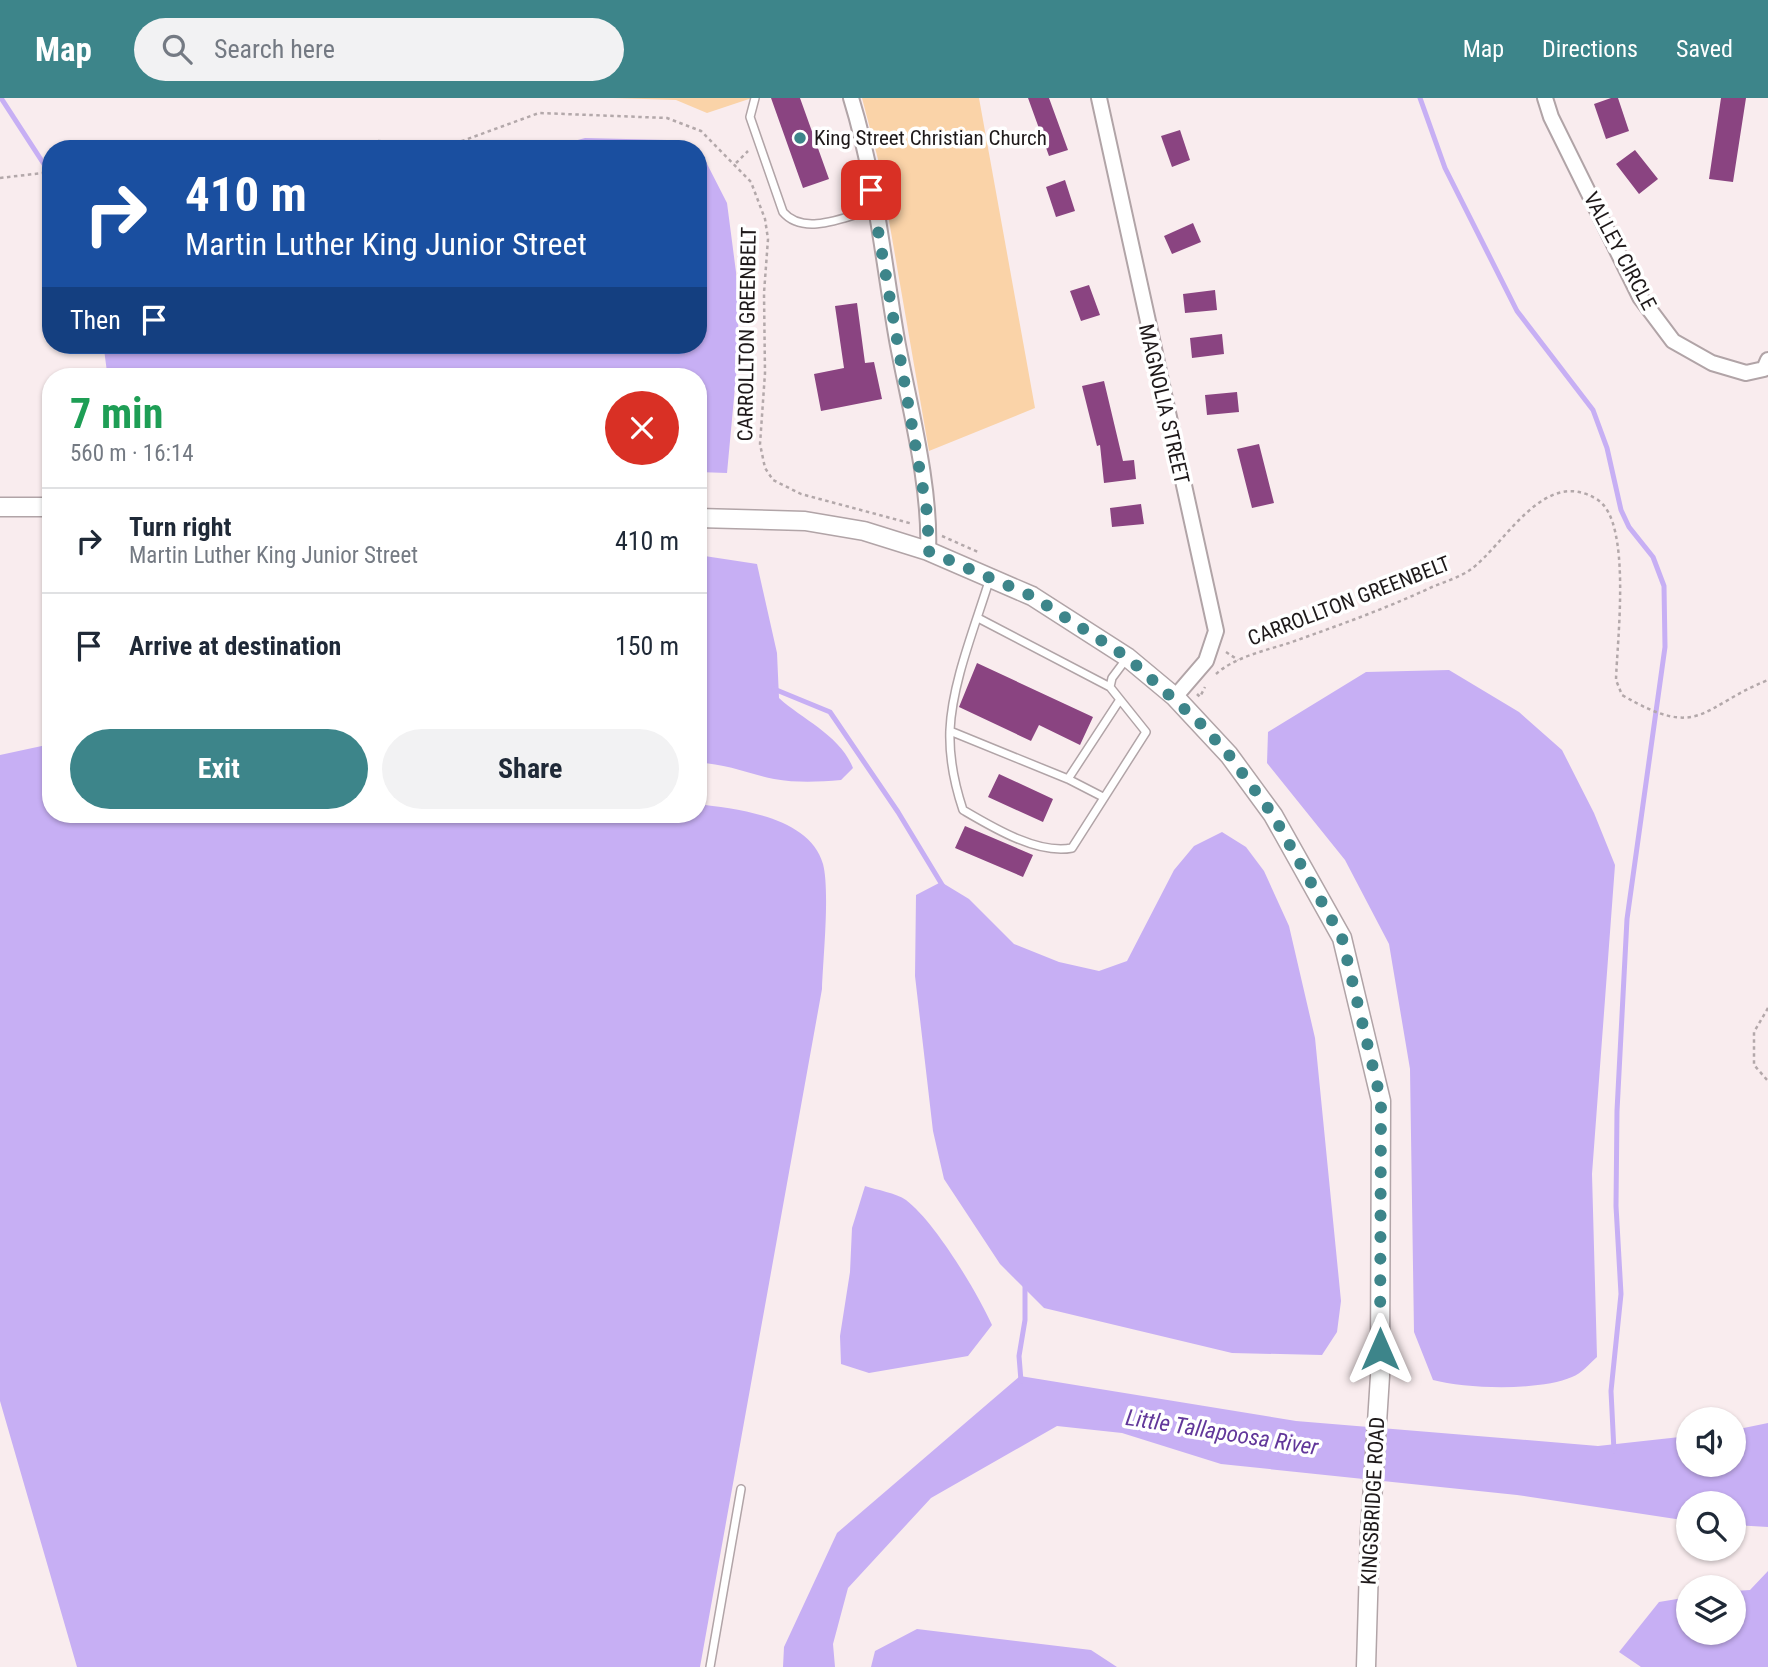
<!DOCTYPE html>
<html lang="en">
<head>
<meta charset="utf-8">
<style>
  body { margin:0; font-family:"Roboto Condensed",sans-serif; background:#f2f2f3; color:#1f2937; height:100vh; display:flex; flex-direction:column; font-size:26px; white-space:nowrap }
  * { box-sizing:border-box; margin:0 }
  p { font-size:23px; color:#747a83 }
  .icon { flex:none; width:38px; height:38px; fill:none; stroke:currentColor; stroke-width:2; stroke-linecap:round; stroke-linejoin:round }
  .map { position:relative; flex:1; overflow:hidden }
  .panel { position:absolute; left:42px; top:270px; width:665px; height:455px; display:flex; flex-direction:column; background:#fff; border-radius:28px; box-shadow:0 2px 5px #0004 }
  .panel>* { flex:none }
  .guide { position:absolute; left:42px; top:42px; width:665px; height:214px; border-radius:28px; box-shadow:0 2px 5px #0004; background:#1a4fa0; color:#fff; overflow:hidden }
  .tools { position:absolute; left:1676px; top:1309px; display:grid; gap:14px }
  .tools a { display:grid; place-items:center; width:70px; height:70px; border-radius:50%; background:#fff; box-shadow:0 2px 5px #0004; font-size:35px }
  .pin { position:absolute; display:grid; place-items:center; width:60px; height:60px; color:#fff; margin:-30px; border-radius:14px; box-shadow:0 4px 10px #0006 }
  .me { position:absolute; width:77px; margin:-38px; rotate:0deg; stroke-linejoin:round; filter:drop-shadow(0 0 5px #0008) }
  .turn { display:flex; align-items:center; gap:24px; height:147px; padding:0 28px; font-size:32px }
  .turn .icon { width:91px; height:91px; stroke-width:2.5 }
  .turn b { display:block; font-size:49px; line-height:60px }
  .then { display:flex; align-items:center; height:66px; padding:0 28px; background:#0003; gap:14px; font-size:26px }
  .round { display:grid; place-items:center; flex:none; width:74px; height:74px; border-radius:37px; background:#f2f2f3 }
  .headline { display:flex; align-items:center; justify-content:space-between; height:119px; padding:0 28px }
  h1 { font-size:42px; font-weight:700; line-height:52px; color:#1e9e55 }
  .action { display:flex; gap:14px; margin-top:auto; padding:14px 28px }
  .action a { flex:1; height:80px; border-radius:42px; background:#3d858a; color:#fff; font-size:28px; font-weight:700; line-height:80px; text-align:center }
  .action a+a { background:#f2f2f3; color:#1f2937 }
  ul { padding:0; list-style:none }
  li { display:flex; align-items:center; gap:21px; height:105px; padding:0 28px; border-top:2px solid #e0e1e3 }
  li div { flex:1 }
  li b { display:block; font-size:26px }
  li em { font-style:normal }
  header { display:flex; align-items:center; gap:42px; box-sizing:border-box; height:98px; padding:0 35px; background:#3d858a; color:#fff }
  header strong { font-size:33px }
  nav { display:flex; gap:38px; margin-inline-start:auto; font-size:24px }
  .search { width:490px; height:63px; background:#f2f2f3; display:flex; align-items:center; gap:18px; box-sizing:border-box; padding:0 24px; border-radius:38px; color:#747a83; font-size:26px }
  .map>svg:first-child { display:block }
  .green { fill:#fad3a8 }
  .water { fill:#c7aff4 }
  .lines { fill:none; stroke-linecap:round; stroke-linejoin:round }
  .stream { stroke:#c7aff4; stroke-width:5 }
  .building { fill:#8a4481 }
  .service-casing { stroke:#b1a4a7; stroke-width:10 }
  .minor-casing { stroke:#b1a4a7; stroke-width:18 }
  .tertiary-casing { stroke:#b1a4a7; stroke-width:21 }
  .path { stroke:#b3a8aa; stroke-width:2.5; stroke-dasharray:3.5 3.5; stroke-linecap:butt }
  .service { stroke:#fff; stroke-width:7 }
  .minor { stroke:#fff; stroke-width:14 }
  .tertiary { stroke:#fff; stroke-width:18 }
  .route { stroke:#3d858a; stroke-width:12; stroke-dasharray:0 21.6 }
  .poi-dot { fill:#3d858a; stroke:#fff; stroke-width:2.5 }
  .labels { text-anchor:middle; stroke-width:7; stroke-linejoin:round; paint-order:stroke }
  .poi-label { font-size:21px; fill:#1e191a; stroke:#fff; text-anchor:start }
  .street-label { font-size:21px; fill:#1e191a; stroke:#fff }
  .water-label { font-size:23px; font-style:italic; fill:#62379a; stroke:#fff }
</style>
</head>
<body>
<header>
<strong>Map</strong>
<div class="search"><svg class="icon" aria-label="search" viewBox="0 0 24 24"><circle cx="10" cy="10" r="6"/><path d="M15 15l6 6"/></svg>Search here</div>
<nav><a>Map</a><a>Directions</a><a>Saved</a></nav>
</header>
<div class="map">
<svg width="1768" height="1569" viewBox="0 0 1768 1569">
  <rect width="100%" height="100%" fill="#f9ecee"/>
  <path class="green" d="M613 0H752L707 15 676 2Z
    M862 0H979L1035 310 929 353 879 65Z"/>
  <path class="water" d="M585 40 667 42 685 51H545Z
    M698 57 704 60 727 105 736 174 739 246 727 375 698 374V278H110L106 247H698Z
    M698 457 757 466 777 555 779 600C803 622 840 637 853 670L841 682C818 684 797 685 774 681 748 676 725 665 698 665Z
    M1449 572 1519 614 1562 652 1594 715 1615 767 1592 1076 1597 1259C1590 1265 1581 1276 1572 1279 1540 1293 1467 1291 1433 1282L1414 1234 1410 971 1389 846 1345 762 1267 665 1268 634 1366 574Z
    M51 646V716H698V706C738 711 810 719 823 766 830 793 823 861 822 891L700 1569H77L0 1303V657Z
    M1222 734 1246 749 1264 773 1289 828 1315 940 1341 1203 1337 1234 1322 1257 1232 1255 1044 1210 1000 1166 944 1081 933 1033 915 878 916 797 941 784 969 801 1014 846 1059 864 1099 873 1127 863 1174 772 1194 748Z
    M865 1088C877 1092 896 1095 906 1102 935 1124 977 1194 992 1227L968 1258 869 1275 841 1266 840 1238 850 1174 852 1130Z
    M1020 1278 1296 1323 1598 1348 1689 1338V1367H1734V1332L1768 1325V1429L1734 1427V1405H1689V1423L1517 1397 1221 1366 1122 1335 1057 1328 931 1400 848 1490 833 1546 835 1569H783L784 1549 837 1435Z
    M1768 1473V1569H1641L1619 1554 1659 1504 1689 1499V1535H1734V1493L1750 1492Z
    M917 1531 1091 1552 1117 1569H871L875 1553Z"/>
  <g class="lines">
    <path class="stream" d="M1 0 51 77
      M1420 0 1445 70 1517 213 1593 312 1607 350 1621 412 1629 429 1653 459 1664 488 1665 549 1627 821 1617 1013 1616 1108 1621 1196 1611 1293 1614 1353
      M106 247 110 278
      M774 591 830 614 898 714 944 790
      M1021 1283 1019 1258 1025 1222V1185"/>
  </g>
  <path class="building" d="M771 0H800L829 81 803 90Z
    M1028 0H1049L1068 52 1049 58Z
    M1611 0H1618L1629 33 1606 41 1594 6Z
    M1721 0H1746L1733 84 1709 81Z
    M1180 32 1190 62 1172 69 1161 38Z
    M1635 52 1658 81 1639 96 1616 66Z
    M1065 82 1075 113 1056 119 1046 89Z
    M1193 125 1201 144 1172 156 1164 138Z
    M1089 187 1100 217 1081 223 1070 193Z
    M1215 192 1217 212 1185 215 1183 196Z
    M857 205 865 265 874 264 882 301 821 313 814 276 844 270 835 208Z
    M1222 236 1224 256 1192 260 1190 240Z
    M1104 283 1123 363 1134 362 1136 381 1104 385 1100 347 1097 348 1082 288Z
    M1237 294 1239 314 1207 317 1205 297Z
    M1259 346 1274 405 1252 410 1237 351Z
    M1141 406 1144 426 1112 429 1110 410Z
    M977 565 1093 619 1080 647 1039 627 1031 643 959 609Z
    M999 676 1053 701 1043 724 988 699Z
    M965 728 1033 757 1023 779 955 750Z"/>
  <g class="lines">
    <defs>
      <path id="service" d="M755 0 750 19 783 114C804 139 847 118 874 111
        M990 480C976 526 952 584 950 632 949 658 955 688 963 712 992 729 1038 757 1072 750L1146 634 1110 589 1112 580 1127 560
        M978 520 1110 589
        M950 633 1068 681 1119 603
        M1068 681 1103 699
        M710 1569 741 1391"/>
      <path id="minor" d="M851 0C875 77 883 162 897 242 909 307 931 388 928 453
        M1099 0 1216 533 1206 563 1175 599
        M1545 0 1551 19 1640 199 1673 243 1712 265 1746 275 1764 271 1768 262"/>
      <path id="tertiary" d="M0 409H51
        M698 420 805 423 864 433 928 453 1032 498 1127 559 1175 599 1229 657 1273 717 1342 840 1381 1003 1380 1278 1370 1434 1366 1569"/>
    </defs>
    <use href="#service" class="service-casing"/>
    <use href="#minor" class="minor-casing"/>
    <use href="#tertiary" class="tertiary-casing"/>
    <path class="path" d="M344 51 378 43 451 47 539 15 667 20 701 33 751 84 765 121 768 141 764 195 765 275 760 346 765 370 773 382 801 396 913 426
      M736 65 748 53
      M0 80 51 74
      M942 438 978 454
      M1226 554 1238 562
      M1216 576C1235 559 1264 553 1289 545 1337 528 1385 511 1432 489 1444 484 1460 479 1470 472 1506 446 1544 367 1598 402 1632 425 1617 543 1616 582L1622 597C1701 643 1700 609 1768 582
      M1197 596 1200 599 1205 589
      M1768 910 1754 934V967L1768 983"/>
    <use href="#service" class="service"/>
    <use href="#minor" class="minor"/>
    <use href="#tertiary" class="tertiary"/>
  </g>
  <g class="lines">
    <path class="route" d="M871 92 928 420V453L1032 498 1127 559 1199 624 1229 657 1273 717 1342 840 1381 1003 1380 1251"/>
  </g>
  <circle class="poi-dot" cx="800" cy="40" r="7"/>
  <g class="labels">
    <g class="poi-label">
      <text x="814" y="47">King Street Christian Church</text>
    </g>
    <g class="street-label">
      <text transform="translate(1620 153) rotate(62)" y="7">VALLEY CIRCLE</text>
      <text transform="translate(747 236) rotate(-89)" y="7">CARROLLTON GREENBELT</text>
      <text transform="translate(1164 306) rotate(77)" y="7">MAGNOLIA STREET</text>
      <text transform="translate(1349 503) rotate(-21)" y="7">CARROLLTON GREENBELT</text>
      <text transform="translate(1373 1403) rotate(-87)" y="7">KINGSBRIDGE ROAD</text>
    </g>
    <g class="water-label">
      <text transform="translate(1222 1334) rotate(9)" y="8">Little Tallapoosa River</text>
    </g>
  </g>
</svg>
<div class="tools">
<a><svg class="icon" aria-label="sound" viewBox="0 0 24 24"><path d="M4 9h4l5-4v14l-5-4H4zM17 9q2 3 0 6"/></svg></a>
<a><svg class="icon" aria-label="search" viewBox="0 0 24 24"><circle cx="10" cy="10" r="6"/><path d="M15 15l6 6"/></svg></a>
<a><svg class="icon" aria-label="layers" viewBox="0 0 24 24"><path d="M12 4l9 5-9 5-9-5zM3 14l9 5 9-5"/></svg></a>
</div>
<div class="pin" style="left:871px;top:92px;background:#d93025"><svg class="icon" aria-label="arrive" viewBox="0 0 24 24"><path d="M6 21V4h12l-3 4 3 4H6"/></svg></div>
<svg class="me" style="left:1380px;top:1251px" viewBox="-20 -20 40 40"><path d="M0-17L14 15 0 8-14 15z" fill="#3d858a" stroke="#fff" stroke-width="4"/></svg>
<div class="guide">
<div class="turn"><svg class="icon" aria-label="right" viewBox="0 0 24 24"><path d="M7 20v-9h11M14 6l5 5-5 5"/></svg><div><b>410 m</b>Martin Luther King Junior Street</div></div>
<div class="then">Then<svg class="icon" aria-label="arrive" viewBox="0 0 24 24"><path d="M6 21V4h12l-3 4 3 4H6"/></svg></div>
</div>
<section class="panel">
<div class="headline"><div><h1>7 min</h1><p>560 m · 16:14</p></div><a class="round" style="background:#d93025;color:#fff"><svg class="icon" aria-label="close" viewBox="0 0 24 24"><path d="M6 6l12 12M18 6L6 18"/></svg></a></div>
<ul>
<li><svg class="icon" aria-label="right" viewBox="0 0 24 24"><path d="M7 20v-9h11M14 6l5 5-5 5"/></svg><div><b>Turn right</b><p>Martin Luther King Junior Street</p></div><em>410 m</em></li>
<li><svg class="icon" aria-label="arrive" viewBox="0 0 24 24"><path d="M6 21V4h12l-3 4 3 4H6"/></svg><div><b>Arrive at destination</b></div><em>150 m</em></li>
</ul>
<div class="action"><a>Exit</a><a>Share</a></div>
</section>
</div>
</body>
</html>
